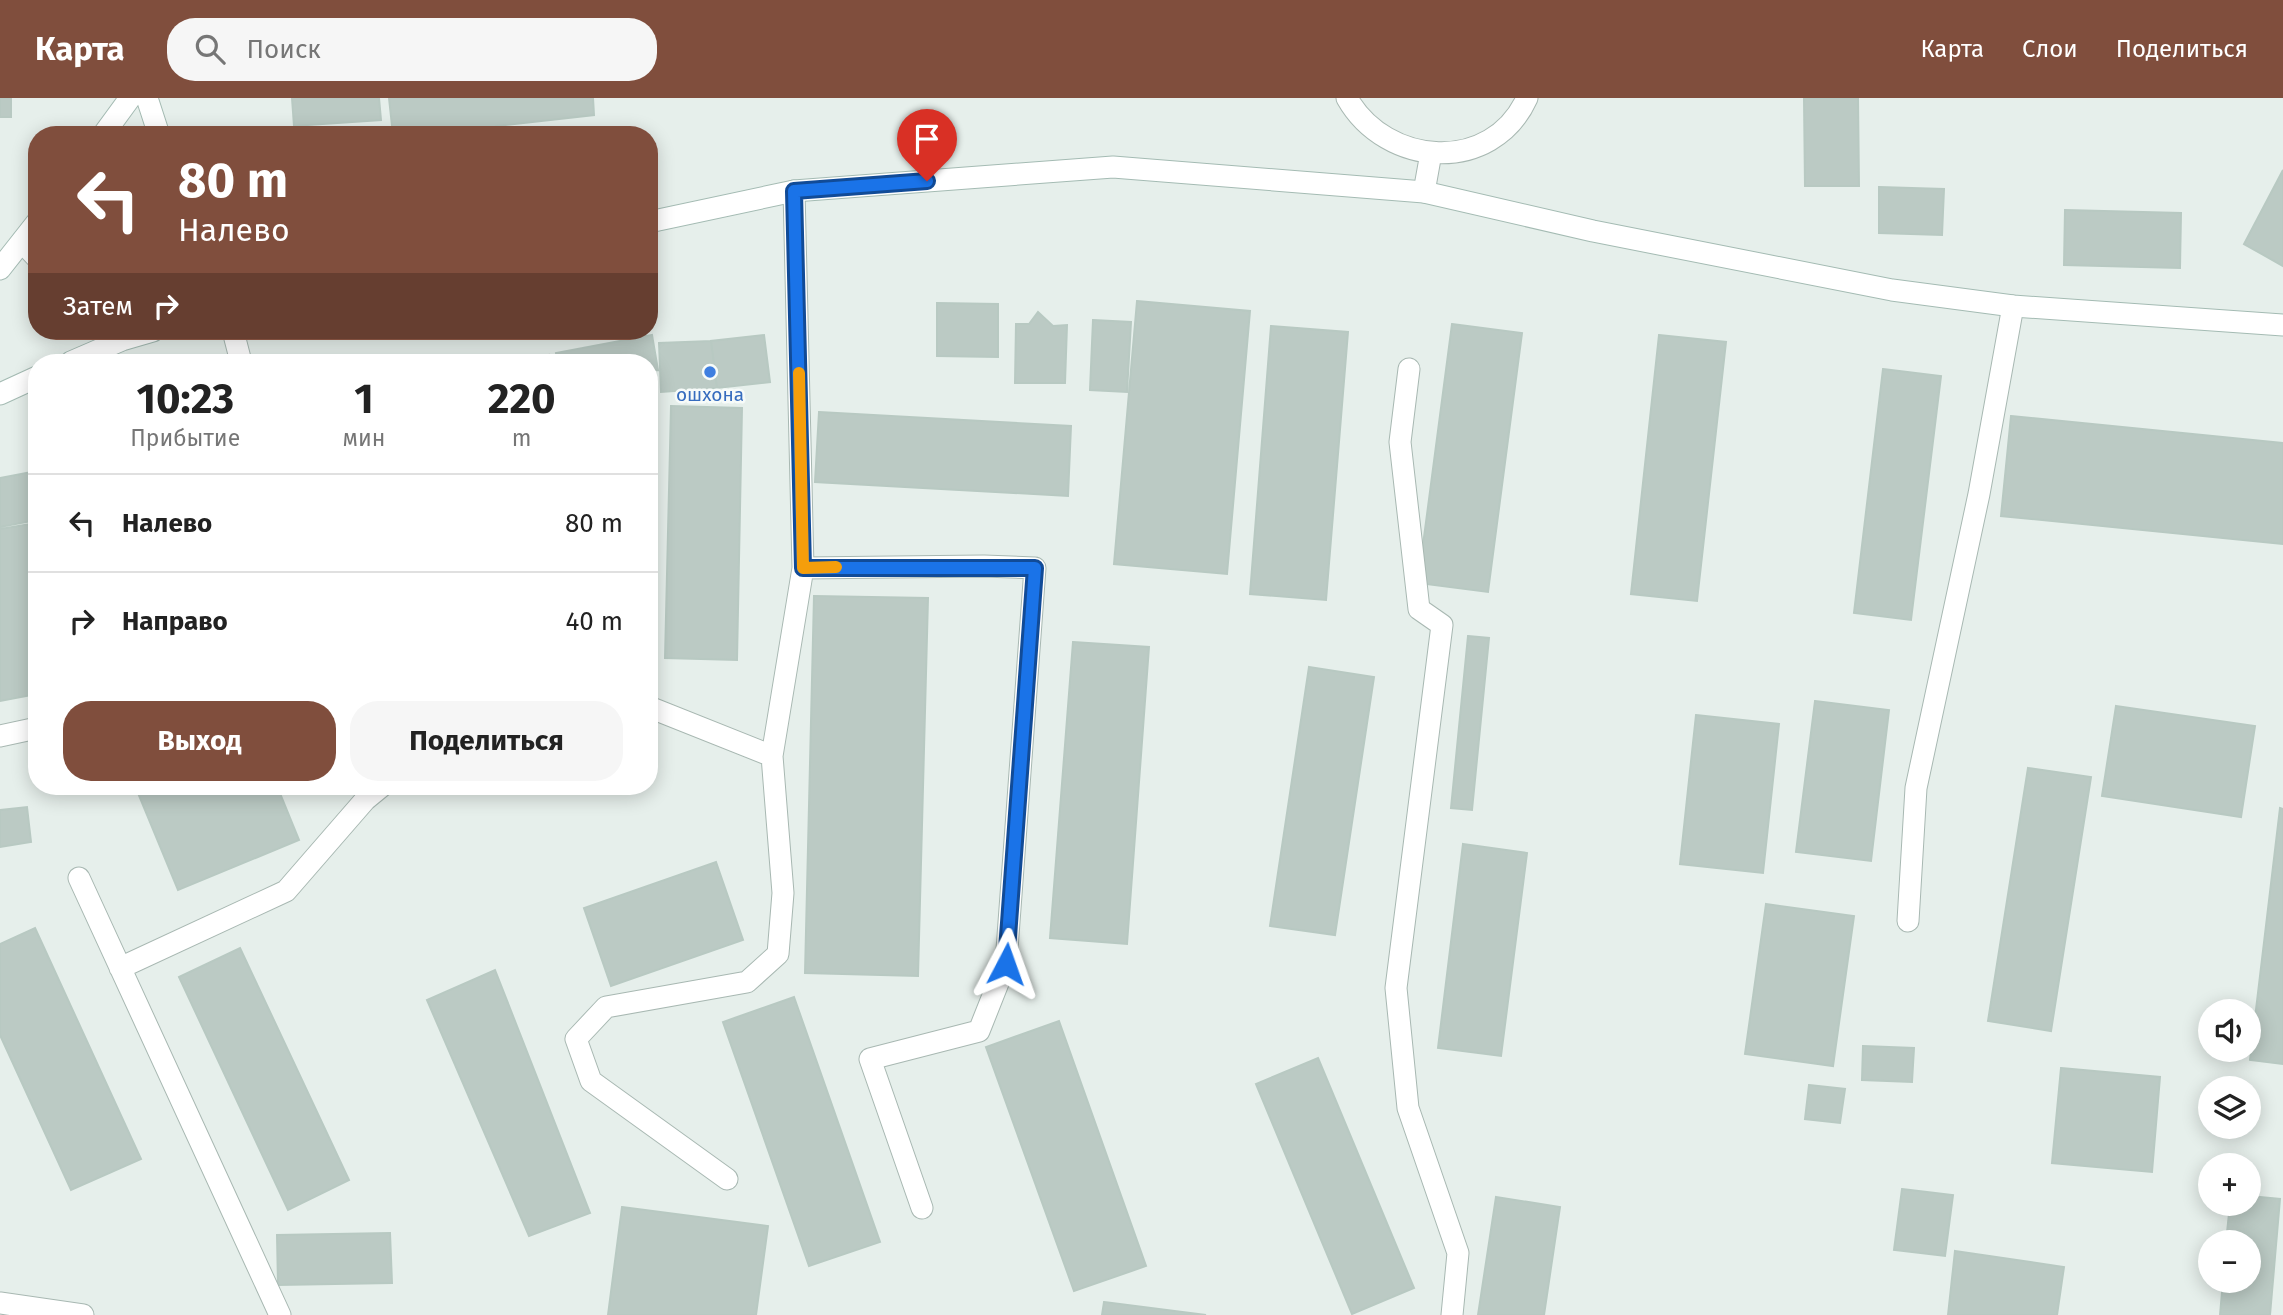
<!DOCTYPE html>
<html lang="ru">
<head>
<meta charset="utf-8">
<style>
  body { margin:0; font-family:"Fira Sans",sans-serif; background:#f6f6f6; color:#222; height:100vh; display:flex; flex-direction:column; font-size:26px; white-space:nowrap }
  * { box-sizing:border-box; margin:0 }
  p { font-size:23px; color:#767676 }
  .icon { flex:none; width:38px; height:38px; fill:none; stroke:currentColor; stroke-width:2; stroke-linecap:round; stroke-linejoin:round }
  .map { position:relative; flex:1; overflow:hidden }
  .details { position:absolute; left:28px; top:256px; width:630px; height:441px; display:flex; flex-direction:column; background:#fff; border-radius:28px; box-shadow:0 4px 18px #0003 }
  .details>* { flex:none }
  .top-card { position:absolute; left:28px; top:28px; width:630px; height:214px; border-radius:28px; box-shadow:0 4px 18px #0003; background:#804e3d; color:#fff; overflow:hidden }
  .fabs { position:absolute; left:2198px; top:901px; display:grid; gap:14px }
  .fabs a { display:grid; place-items:center; width:63px; height:63px; border-radius:50%; background:#fff; box-shadow:0 4px 18px #0003; font-size:35px }
  .pin { position:absolute; display:grid; place-items:center; width:60px; height:60px; color:#fff; margin:-72px -30px; border-radius:50% 50% 50% 0; rotate:-45deg; box-shadow:0 0 7px #0007 }
  .pin .icon { rotate:45deg }
  .me { position:absolute; width:77px; margin:-38px; rotate:4deg; stroke-linejoin:round; filter:drop-shadow(0 0 5px #0008) }
  .turn { display:flex; align-items:center; gap:24px; height:147px; padding:0 35px; font-size:32px }
  .turn .icon { width:91px; height:91px; stroke-width:2.5 }
  .turn b { display:block; font-size:49px; line-height:60px }
  .then { display:flex; align-items:center; height:66px; padding:0 35px; background:#0003; gap:14px; font-size:26px }
  .eta { display:flex; justify-content:space-evenly; align-items:center; height:119px; text-align:center }
  .eta b { font-size:42px; font-weight:700; line-height:49px }
  .button { display:flex; gap:14px; margin-top:auto; padding:14px 35px }
  .button a { flex:1; height:80px; border-radius:28px; background:#804e3d; color:#fff; font-size:28px; font-weight:700; line-height:80px; text-align:center }
  .button a+a { background:#f6f6f6; color:#222 }
  ul { padding:0; list-style:none }
  li { display:flex; align-items:center; gap:21px; height:98px; padding:0 35px; border-top:2px solid #e0e0e0 }
  li div { flex:1 }
  li b { display:block; font-size:26px }
  li em { font-style:normal }
  header { display:flex; align-items:center; gap:42px; box-sizing:border-box; height:98px; padding:0 35px; background:#804e3d; color:#fff }
  header strong { font-size:33px }
  nav { display:flex; gap:38px; margin-inline-start:auto; font-size:24px }
  .search { width:490px; height:63px; background:#f6f6f6; display:flex; align-items:center; gap:18px; box-sizing:border-box; padding:0 24px; border-radius:28px; color:#767676; font-size:26px }
  .map>svg:first-child { display:block }
  .building { fill:#bbcac4; stroke:#b8c9c2; stroke-width:2 }
  .lines { fill:none; stroke-linecap:round; stroke-linejoin:round }
  .minor-casing { stroke:#a8b8b2; stroke-width:23 }
  .tertiary-casing { stroke:#a8b8b2; stroke-width:23 }
  .secondary-casing { stroke:#a4bbb3; stroke-width:23 }
  .minor { stroke:#fff; stroke-width:21 }
  .tertiary { stroke:#fff; stroke-width:21 }
  .secondary { stroke:#fff; stroke-width:21 }
  .route-casing { stroke:#114b97; stroke-width:18 }
  .route { stroke:#1a73e8; stroke-width:12 }
  .slow { stroke:#f59e0b; stroke-width:12 }
  .shop-dot { fill:#3f7fe0; stroke:#f7fbf9; stroke-width:2.5 }
  .labels { text-anchor:middle; stroke-width:5; stroke-linejoin:round; paint-order:stroke }
  .shop-label { font-size:19px; fill:#366cbe; stroke:#f7fbf9 }
</style>
</head>
<body>
<header>
<strong>Карта</strong>
<div class="search"><svg class="icon" aria-label="search" viewBox="0 0 24 24"><circle cx="10" cy="10" r="6"/><path d="M15 15l6 6"/></svg>Поиск</div>
<nav><a>Карта</a><a>Слои</a><a>Поделиться</a></nav>
</header>
<div class="map">
<svg width="2283" height="1217" viewBox="0 0 2283 1217">
  <rect width="100%" height="100%" fill="#e6efeb"/>
  <path class="building" d="M0 0H11V19H0Z
    M292 0H379L381 22 294 28Z
    M389 0H593L594 17 496 28 497 37H393Z
    M1804 0H1858L1859 88H1805Z
    M2283 72V168L2244 146Z
    M1879 89 1944 91 1942 137 1879 135Z
    M2065 112 2181 115 2180 170 2064 167Z
    M1137 203 1250 213 1227 476 1114 466Z
    M937 205 998 206V259L937 258Z
    M1038 214 1053 228 1067 227 1065 285H1015L1016 226H1029Z
    M1093 222 1131 224 1127 294 1090 292Z
    M1452 226 1522 235 1488 494 1418 485Z
    M1271 228 1348 234 1326 502 1250 496Z
    M652 237 658 272 649 273V264H557L556 255Z
    M764 237 770 284 717 290 711 243Z
    M1659 237 1726 244 1697 503 1631 496Z
    M711 243 717 290 661 294 659 245Z
    M549 257 550 264H504Z
    M1883 271 1941 278 1911 522 1854 515Z
    M671 308 742 310 737 562 665 560Z
    M819 314 1071 328 1068 398 815 384Z
    M2011 318 2283 345V446L2001 418Z
    M37 373V422L0 429V380Z
    M37 425V596L0 603V431Z
    M814 498 928 500 918 878 805 875Z
    M1468 538 1489 540 1472 712 1451 710Z
    M1073 544 1149 549 1127 846 1050 840Z
    M1309 569 1374 579 1335 837 1270 828Z
    M1815 603 1889 612 1871 763 1796 754Z
    M2116 608 2255 628 2241 719 2102 698Z
    M1696 617 1779 626 1763 775 1680 766Z
    M2028 670 2091 679 2051 933 1988 923Z
    M155 688H277L299 742 178 792 138 695Z
    M27 709 31 744 0 749V712Z
    M2280 710 2283 711V966L2250 962Z
    M1463 746 1527 755 1501 958 1438 950Z
    M716 764 743 842 611 888 584 810Z
    M1766 806 1854 818 1833 968 1745 956Z
    M35 830 141 1061 71 1092 0 937V846Z
    M240 850 349 1082 288 1112 179 879Z
    M495 872 590 1115 529 1138 427 902Z
    M794 899 880 1144 809 1168 723 924Z
    M1059 923 1146 1168 1074 1193 986 949Z
    M1863 948 1914 950 1912 984 1862 982Z
    M1318 960 1414 1190 1352 1216 1256 986Z
    M2061 970 2160 979 2152 1074 2052 1065Z
    M1809 987 1845 991 1840 1025 1805 1021Z
    M1902 1091 1953 1097 1945 1158 1894 1152Z
    M2249 1098 2280 1101 2270 1217H2220L2223 1183H2249V1144H2226L2230 1106H2249Z
    M1496 1099 1560 1109 1544 1217H1478Z
    M622 1109 768 1128 756 1217H608Z
    M390 1135 392 1185 278 1187 277 1137Z
    M1955 1153 2064 1169 2057 1217H1948Z
    M1104 1204 1206 1217H1102Z"/>
  <g class="lines">
    <defs>
      <path id="minor" d="M22 144 37 160
        M233 233 241 264
        M1409 271 1400 344 1419 511 1442 527 1396 890 1408 1010 1458 1155 1452 1217
        M803 470 984 468 1035 470 1006 865 979 933 870 961 922 1110
        M649 609 772 658 803 470 794 93
        M0 638 37 630
        M79 780 280 1217
        M1908 823 1916 690 1979 396 2013 208
        M120 870 286 793 365 702 382 688
        M727 1081 591 983 576 941 606 909 747 884 778 856 783 795 772 658
        M0 1205 83 1217"/>
      <path id="tertiary" d="M1347 0C1386 69 1492 77 1527 0
        M1424 94 1431 55"/>
      <path id="secondary" d="M147 0 159 37
        M103 37 130 0
        M649 124 794 93 1113 69 1424 94 1593 133 1892 192 2013 208 2283 227
        M0 171 37 124
        M71 264 122 242 153 233
        M0 296 37 279"/>
    </defs>
    <use href="#minor" class="minor-casing"/>
    <use href="#tertiary" class="tertiary-casing"/>
    <use href="#secondary" class="secondary-casing"/>
    <use href="#minor" class="minor"/>
    <use href="#tertiary" class="tertiary"/>
    <use href="#secondary" class="secondary"/>
  </g>
  <g class="lines">
    <defs>
      <path id="route" d="M927 83 794 93 803 470H1035L1006 866"/>
    </defs>
    <use href="#route" class="route-casing"/>
    <use href="#route" class="route"/>
    <path class="slow" d="M799 275 803 470 836 469"/>
  </g>
  <circle class="shop-dot" cx="710" cy="274" r="7"/>
  <g class="labels">
    <g class="shop-label">
      <text x="710" y="303">ошхона</text>
    </g>
  </g>
</svg>
<div class="fabs">
<a><svg class="icon" aria-label="sound" viewBox="0 0 24 24"><path d="M4 9h4l5-4v14l-5-4H4zM17 9q2 3 0 6"/></svg></a>
<a><svg class="icon" aria-label="layers" viewBox="0 0 24 24"><path d="M12 4l9 5-9 5-9-5zM3 14l9 5 9-5"/></svg></a>
<a>+</a>
<a>−</a>
</div>
<div class="pin" style="left:927px;top:83px;background:#d93025"><svg class="icon" aria-label="arrive" viewBox="0 0 24 24"><path d="M6 21V4h12l-3 4 3 4H6"/></svg></div>
<svg class="me" style="left:1006px;top:866px" viewBox="-20 -20 40 40"><path d="M0-17L14 15 0 8-14 15z" fill="#1a73e8" stroke="#fff" stroke-width="4"/></svg>
<div class="top-card">
<div class="turn"><svg class="icon" aria-label="left" viewBox="0 0 24 24"><path d="M17 20v-9H6M10 6l-5 5 5 5"/></svg><div><b>80 m</b>Налево</div></div>
<div class="then">Затем<svg class="icon" aria-label="right" viewBox="0 0 24 24"><path d="M7 20v-9h11M14 6l5 5-5 5"/></svg></div>
</div>
<section class="details">
<div class="eta">
<div><b>10:23</b><p>Прибытие</p></div>
<div><b>1</b><p>мин</p></div>
<div><b>220</b><p>m</p></div>
</div>
<ul>
<li><svg class="icon" aria-label="left" viewBox="0 0 24 24"><path d="M17 20v-9H6M10 6l-5 5 5 5"/></svg><div><b>Налево</b></div><em>80 m</em></li>
<li><svg class="icon" aria-label="right" viewBox="0 0 24 24"><path d="M7 20v-9h11M14 6l5 5-5 5"/></svg><div><b>Направо</b></div><em>40 m</em></li>
</ul>
<div class="button"><a>Выход</a><a>Поделиться</a></div>
</section>
</div>
</body>
</html>
